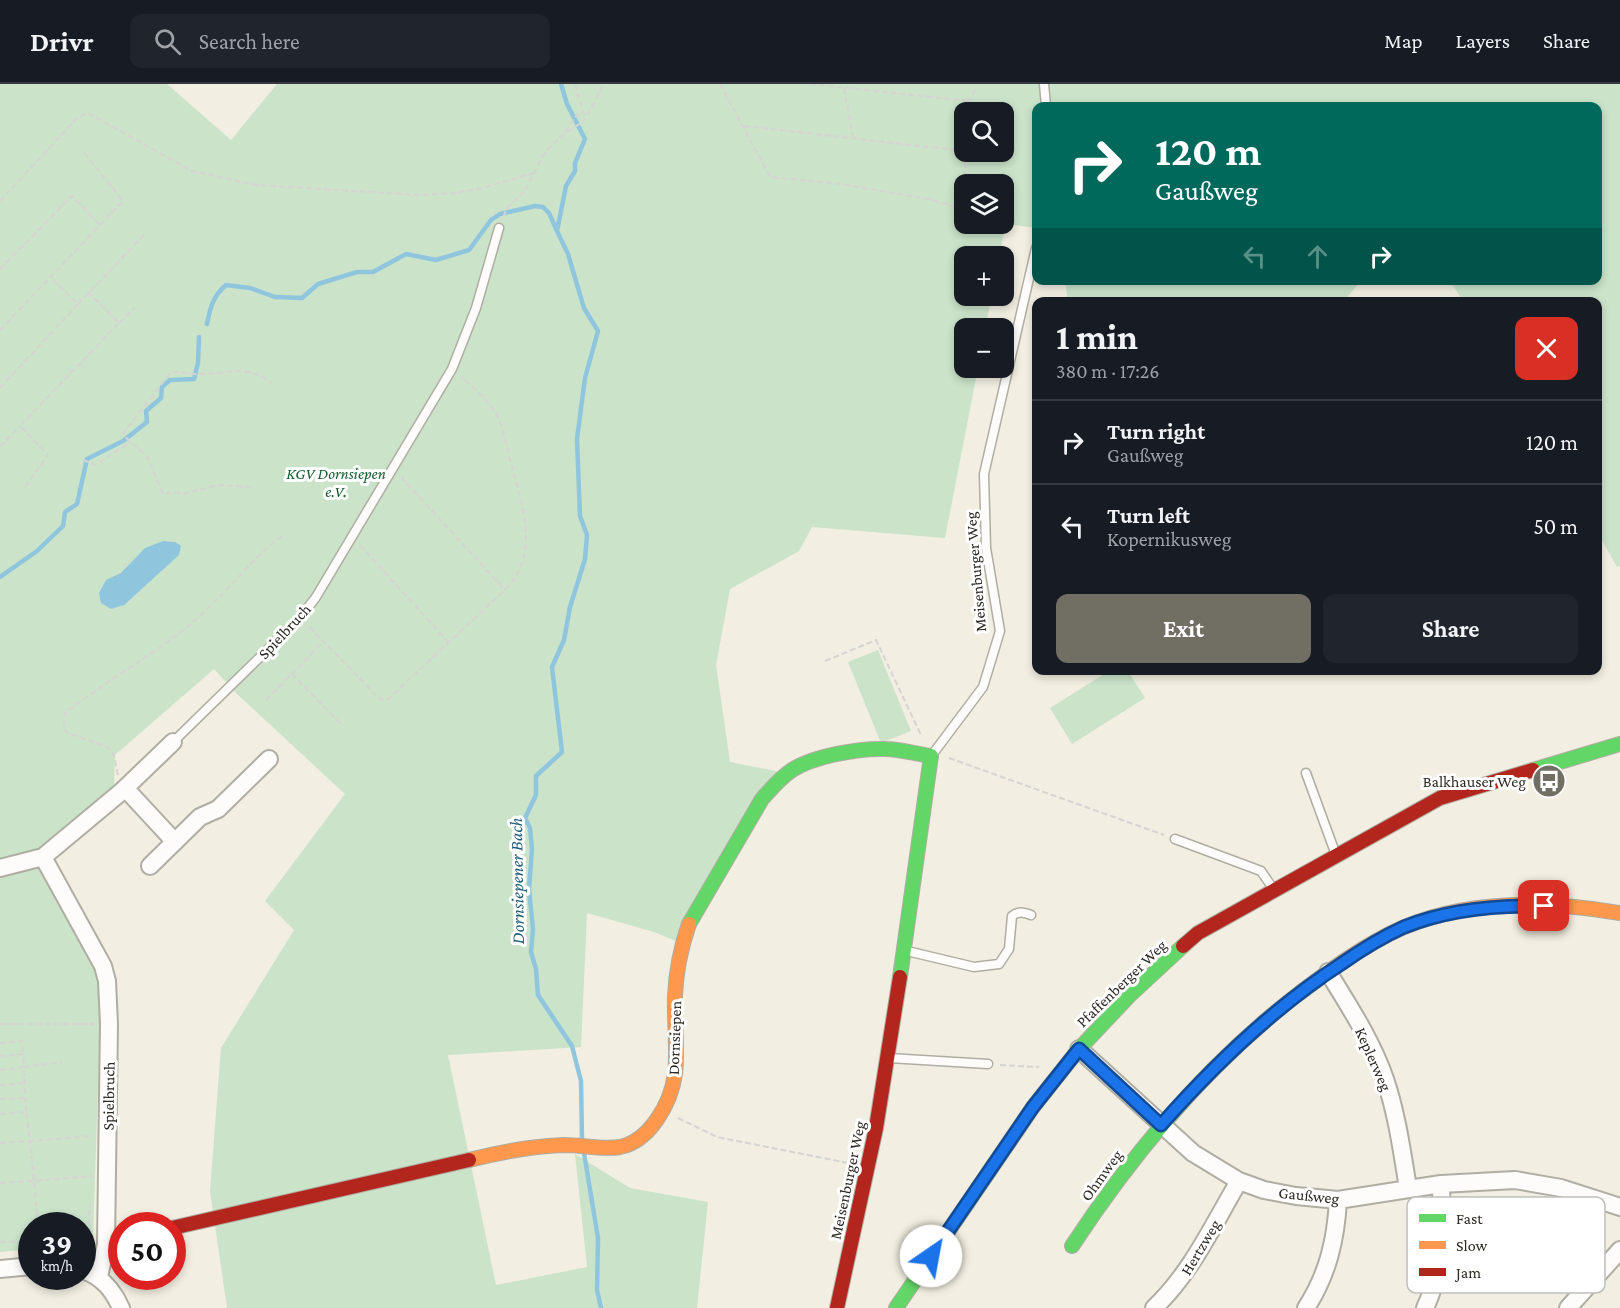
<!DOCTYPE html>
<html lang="en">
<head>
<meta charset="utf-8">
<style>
  body { margin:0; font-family:"Crimson Pro",serif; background:#20242c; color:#f1f3f6; height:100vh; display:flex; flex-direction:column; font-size:22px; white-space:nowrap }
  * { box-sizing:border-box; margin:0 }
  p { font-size:20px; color:#9ea1a6 }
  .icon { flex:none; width:33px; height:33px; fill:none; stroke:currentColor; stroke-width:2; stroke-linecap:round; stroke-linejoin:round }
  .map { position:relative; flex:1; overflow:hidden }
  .details { position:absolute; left:1032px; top:213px; width:570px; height:378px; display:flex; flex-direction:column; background:#171b24; border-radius:12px; box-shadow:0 3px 9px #0003 }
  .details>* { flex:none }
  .top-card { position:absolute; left:1032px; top:18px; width:570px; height:183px; border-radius:12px; box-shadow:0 3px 9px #0003; background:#00695c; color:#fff; overflow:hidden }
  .fabs { position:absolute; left:954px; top:18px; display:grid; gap:12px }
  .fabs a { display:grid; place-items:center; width:60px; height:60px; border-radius:12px; background:#171b24; box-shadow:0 3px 9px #0003; font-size:30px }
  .speed { position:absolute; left:18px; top:1128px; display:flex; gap:12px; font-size:30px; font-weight:700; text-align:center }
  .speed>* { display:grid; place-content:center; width:78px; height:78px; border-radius:50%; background:#171b24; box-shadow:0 3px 9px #0003; line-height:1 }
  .speed small { font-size:15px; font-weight:400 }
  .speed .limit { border:9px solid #d22; background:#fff; color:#111 }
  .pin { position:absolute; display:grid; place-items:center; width:51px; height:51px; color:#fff; margin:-26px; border-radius:12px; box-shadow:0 3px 9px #0006 }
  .me { position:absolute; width:66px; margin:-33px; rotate:33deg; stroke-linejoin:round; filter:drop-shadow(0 0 4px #0008) }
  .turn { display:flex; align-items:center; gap:21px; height:126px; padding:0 24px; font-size:27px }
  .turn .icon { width:78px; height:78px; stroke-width:2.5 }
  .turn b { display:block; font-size:42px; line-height:51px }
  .lanes { display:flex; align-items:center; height:57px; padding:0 24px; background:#0003; justify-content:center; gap:30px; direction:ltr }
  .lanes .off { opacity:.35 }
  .round { display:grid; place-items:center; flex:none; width:63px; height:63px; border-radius:12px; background:#20242c }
  .headline { display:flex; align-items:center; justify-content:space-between; height:102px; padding:0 24px }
  h1 { font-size:36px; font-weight:700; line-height:45px }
  .primary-button { display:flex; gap:12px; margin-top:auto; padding:12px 24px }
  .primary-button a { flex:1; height:69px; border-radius:12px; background:#716e64; color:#fff; font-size:24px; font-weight:700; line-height:69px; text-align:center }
  .primary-button a+a { background:#20242c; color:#f1f3f6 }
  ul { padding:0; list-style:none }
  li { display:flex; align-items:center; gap:18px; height:84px; padding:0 24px; border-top:2px solid #363941 }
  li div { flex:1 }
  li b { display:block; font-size:22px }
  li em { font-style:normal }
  header { display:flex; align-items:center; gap:36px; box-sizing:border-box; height:84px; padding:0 30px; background:#171b24; border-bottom:2px solid #363941 }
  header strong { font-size:28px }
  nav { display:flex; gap:33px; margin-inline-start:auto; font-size:21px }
  .search { width:420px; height:54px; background:#20242c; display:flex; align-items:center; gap:15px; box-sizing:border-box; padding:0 21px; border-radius:12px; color:#9ea1a6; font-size:22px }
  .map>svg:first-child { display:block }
  .green { fill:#cae3c9; fill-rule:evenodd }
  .water { fill:#8fc6de }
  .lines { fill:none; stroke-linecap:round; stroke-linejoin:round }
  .stream { stroke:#8fc6de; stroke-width:4.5 }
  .lane-casing { stroke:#b0ada3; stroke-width:11 }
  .street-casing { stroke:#b0ada3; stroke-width:20 }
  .fast-casing { stroke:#b0ada3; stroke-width:16 }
  .slow-casing { stroke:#b0ada3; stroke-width:16 }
  .jam-casing { stroke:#b0ada3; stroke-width:16 }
  .path { stroke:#d5d4d1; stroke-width:2; stroke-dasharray:6 3; stroke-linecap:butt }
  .lane { stroke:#fdfcfa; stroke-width:8 }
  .street { stroke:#fdfcfa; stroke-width:16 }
  .fast { stroke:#63d668; stroke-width:14 }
  .slow { stroke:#ff974d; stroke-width:14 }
  .jam { stroke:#b3261e; stroke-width:14 }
  .route-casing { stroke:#114b97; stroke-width:15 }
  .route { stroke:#1a73e8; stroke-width:10 }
  .labels { text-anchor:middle; stroke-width:6; stroke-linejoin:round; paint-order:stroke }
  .park-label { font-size:16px; font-style:italic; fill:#135d30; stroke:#fff }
  .street-label { font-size:16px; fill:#2b2920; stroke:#fff }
  .poi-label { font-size:16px; fill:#2b2920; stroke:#fff; text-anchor:end }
  .water-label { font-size:18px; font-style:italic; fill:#1f5d79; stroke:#fff }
  .key { fill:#fff; stroke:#bfbfbc; stroke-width:1.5 }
  .key-label { font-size:16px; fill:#2b2920 }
</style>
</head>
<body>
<header>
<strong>Drivr</strong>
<div class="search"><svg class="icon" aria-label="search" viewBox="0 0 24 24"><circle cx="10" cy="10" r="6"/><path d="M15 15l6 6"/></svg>Search here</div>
<nav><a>Map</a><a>Layers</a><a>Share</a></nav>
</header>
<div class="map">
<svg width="1620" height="1224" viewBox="0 0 1620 1224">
  <rect width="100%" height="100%" fill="#f2eee1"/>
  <path class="green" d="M0 0H167L231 56 277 0H1620V482L1617 483 1598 449V218L1463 217 1450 197 1598 196V22H1036V144L1006 140 999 172H964V212H992L985 244H964V284H978L945 454 812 443 799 467 730 505 716 581 730 678 781 688 676 857 654 848 587 829 581 963 448 971 496 1201 587 1183 575 1070 630 1104 708 1118 697 1224H227L210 1107 221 964 294 846 265 817 345 710 237 610 214 585 115 671 114 704 39 769V785L97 886 101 909 93 1156 89 1161 83 1162 82 1142H32L31 1165 0 1168ZM964 28H1004V68H964ZM964 100H1004V140H964Z
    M1065 197V196L1361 197 1343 218 1068 217Z
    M878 566 911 647 881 659 848 578Z
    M1109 587H1128L1145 614 1072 660 1050 624Z"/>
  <path class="water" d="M163 457 175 458 181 462 179 471 124 521 111 525 101 519 99 509 106 496 121 489 145 464Z"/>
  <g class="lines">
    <path class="stream" d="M561 0 567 20 585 55 575 79V87L566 102 557 147 568 170 584 224 598 247 585 294 577 355 580 432 587 451 585 475 570 523 564 556 552 583 562 668 536 692V711L525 734 530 744 532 765 529 805 533 845 531 868 536 885 538 911 572 962 581 997 582 1055
      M207 240C210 224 213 212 226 201L250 204 275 213 302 214 318 200 357 188H373L406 170 436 176 469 166 491 136 500 130 513 127 535 122 543 123 549 129 557 147
      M0 493 37 467 63 442 65 428 77 420 87 375 123 357 147 338 146 327 161 314 162 303 170 296 194 295 198 279 199 253
      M584 1069 598 1154 597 1206 601 1224"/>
    <defs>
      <path id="lane" d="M1044 0 1046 22
        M173 658 300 534 316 513 452 285 476 224 499 144
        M932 671 983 603 1000 547 986 464 984 390 1036 164
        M1306 689 1336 771
        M1175 755 1261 787 1274 806
        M907 867 974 883 999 880 1009 865 1012 832C1018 827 1023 828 1031 831
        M889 974 988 980"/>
      <path id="street" d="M125 704 175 758
        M43 773 103 882 107 897 109 940 106 1160 99 1193
        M150 782 200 733 218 725 269 675
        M0 784 43 773 121 708 173 658
        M1328 888C1349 922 1372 957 1385 995 1397 1030 1402 1068 1408 1104
        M1079 965 1193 1069 1239 1097 1264 1106 1296 1112 1338 1116 1441 1100 1515 1096 1561 1104 1620 1123
        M0 1185 32 1182
        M82 1186C102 1192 113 1206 121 1224
        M1154 1224C1191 1189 1213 1141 1239 1097
        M1306 1224C1328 1190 1336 1155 1338 1116
        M1425 1224C1444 1184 1442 1143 1441 1100
        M1568 1224 1620 1166"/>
      <path id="fast" d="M1533 686 1620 660
        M689 840 762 715C771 705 780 694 792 686 814 672 859 664 885 665 900 665 916 670 931 672L900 893
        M1072 1162C1135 1066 1209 978 1301 908
        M896 1224 1033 1023 1079 965 1129 912 1183 862"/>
      <path id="slow" d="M1301 908C1333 884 1366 860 1402 844 1470 815 1549 817 1620 829
        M469 1076C501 1068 532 1062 564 1061 583 1061 602 1066 620 1063 650 1057 671 1019 675 990 678 965 674 938 675 912 676 888 681 863 689 840"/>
      <path id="jam" d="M1183 862 1198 849 1440 714 1533 686
        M172 1144 469 1076
        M837 1224 876 1044 900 893"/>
    </defs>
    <use href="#lane" class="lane-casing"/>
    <use href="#street" class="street-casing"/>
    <use href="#fast" class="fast-casing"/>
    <use href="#slow" class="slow-casing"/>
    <use href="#jam" class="jam-casing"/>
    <path class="path" d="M575 0 583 28 586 33
      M720 0 770 93 841 100 928 115 963 125 966 68
      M810 0 969 17
      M844 4 853 53
      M968 28 969 17 977 3
      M744 42 964 67
      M565 48 575 33 583 28
      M0 117 77 34 88 29 192 87 256 101 420 111 456 109 482 104 534 89
      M503 133 508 123 524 108 545 68 561 52 584 37 604 0
      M0 185 72 112 100 141
      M78 220 147 148
      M119 239 135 224
      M0 246 123 117 82 66
      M0 304 78 220 50 193
      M0 363 20 342
      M83 376 96 381 131 358
      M401 393 505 506
      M25 403 48 371 20 342 119 239 88 208
      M251 403 218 401 182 410 174 408 163 410 147 372 124 352V348L171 288C181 287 190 291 200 290 230 290 246 279 273 300
      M360 461 449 559
      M309 543 377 612 381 616 388 615 505 506C541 470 522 421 511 379 506 363 504 344 496 330 488 316 473 303 461 293
      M825 577 876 556 921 651
      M292 590 341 640
      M266 616 323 558
      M949 674 1164 751
      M118 691 114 671 108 663 68 649 64 645 65 629C109 594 161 568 203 529 231 504 252 474 282 452
      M0 940H94
      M0 959 22 957 23 970
      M0 972 23 970 24 983 62 978
      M1000 981 1039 983
      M0 986 24 983 26 1028
      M0 1001 24 999
      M0 1015 25 1014
      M0 1030 26 1028 30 1057 92 1052
      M678 1034 717 1053 848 1079
      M0 1059 30 1057 34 1097 92 1092
      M0 1099 34 1097 38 1142
      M82 1153H88L90 1121
      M0 1158 32 1157"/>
    <use href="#lane" class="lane"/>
    <use href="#street" class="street"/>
    <use href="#fast" class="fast"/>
    <use href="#slow" class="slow"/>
    <use href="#jam" class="jam"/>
  </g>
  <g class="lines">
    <defs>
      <path id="route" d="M931 1172 1033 1023 1079 965 1161 1041C1215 980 1273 924 1341 880 1361 866 1382 853 1404 843 1448 825 1497 821 1544 822"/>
    </defs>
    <use href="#route" class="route-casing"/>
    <use href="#route" class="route"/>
  </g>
  <defs>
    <symbol id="bus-disc" viewBox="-11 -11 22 22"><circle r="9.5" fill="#716e64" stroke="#fff"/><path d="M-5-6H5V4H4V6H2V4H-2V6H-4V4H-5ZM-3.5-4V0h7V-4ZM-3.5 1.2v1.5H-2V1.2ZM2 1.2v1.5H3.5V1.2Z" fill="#fff"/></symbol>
  </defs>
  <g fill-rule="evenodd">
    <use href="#bus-disc" x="1530" y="678" width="38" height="38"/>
  </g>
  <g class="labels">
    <g class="park-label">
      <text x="336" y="395">KGV Dornsiepen<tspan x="336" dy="18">e.V.</tspan></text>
    </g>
    <g class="street-label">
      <text transform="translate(975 488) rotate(-95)" y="6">Meisenburger Weg</text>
      <text transform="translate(284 547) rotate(-47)" y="6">Spielbruch</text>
      <text transform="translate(1121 899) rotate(-44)" y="6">Pfaffenberger Weg</text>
      <text transform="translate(674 954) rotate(-88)" y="6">Dornsiepen</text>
      <text transform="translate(1374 975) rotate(66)" y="6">Keplerweg</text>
      <text transform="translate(108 1012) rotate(-89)" y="6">Spielbruch</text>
      <text transform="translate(1101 1091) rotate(-54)" y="6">Ohmweg</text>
      <text transform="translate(847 1096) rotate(-78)" y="6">Meisenburger Weg</text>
      <text transform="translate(1309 1111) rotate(6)" y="6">Gaußweg</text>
      <text transform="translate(1200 1163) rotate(-59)" y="6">Hertzweg</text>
    </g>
    <g class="poi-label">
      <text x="1526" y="703">Balkhauser Weg</text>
    </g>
    <g class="water-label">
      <text transform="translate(517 797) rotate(-91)" y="6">Dornsiepener Bach</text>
    </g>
  </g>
  <rect x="1407" y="1113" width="198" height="96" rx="9" class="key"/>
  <rect x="1419" y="1130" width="27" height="8" fill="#63d668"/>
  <rect x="1419" y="1157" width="27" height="8" fill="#ff974d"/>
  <rect x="1419" y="1184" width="27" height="8" fill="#b3261e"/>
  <g class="key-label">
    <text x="1456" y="1140">Fast</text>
    <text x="1456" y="1167">Slow</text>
    <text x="1456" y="1194">Jam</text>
  </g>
</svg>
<div class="fabs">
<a><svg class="icon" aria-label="search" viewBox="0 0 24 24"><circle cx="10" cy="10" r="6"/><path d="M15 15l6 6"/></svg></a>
<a><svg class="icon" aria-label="layers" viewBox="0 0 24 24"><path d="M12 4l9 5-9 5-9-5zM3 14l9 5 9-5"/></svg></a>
<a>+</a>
<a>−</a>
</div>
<div class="speed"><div>39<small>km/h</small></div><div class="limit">50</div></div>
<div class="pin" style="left:1544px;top:822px;background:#d93025"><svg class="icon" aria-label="arrive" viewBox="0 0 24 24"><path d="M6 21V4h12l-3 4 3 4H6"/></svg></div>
<svg class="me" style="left:931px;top:1172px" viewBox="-20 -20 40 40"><circle r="19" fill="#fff"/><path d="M0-13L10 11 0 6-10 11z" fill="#1a73e8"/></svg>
<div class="top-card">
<div class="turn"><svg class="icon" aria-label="right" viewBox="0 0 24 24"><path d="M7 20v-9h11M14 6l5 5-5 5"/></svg><div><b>120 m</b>Gaußweg</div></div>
<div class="lanes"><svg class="icon off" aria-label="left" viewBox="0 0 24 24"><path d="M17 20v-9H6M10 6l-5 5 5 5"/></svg><svg class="icon off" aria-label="ahead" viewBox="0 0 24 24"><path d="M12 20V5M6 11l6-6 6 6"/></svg><svg class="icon" aria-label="right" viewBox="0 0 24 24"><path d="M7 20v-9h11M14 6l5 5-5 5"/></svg></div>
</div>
<section class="details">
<div class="headline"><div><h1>1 min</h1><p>380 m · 17:26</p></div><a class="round" style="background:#d93025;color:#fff"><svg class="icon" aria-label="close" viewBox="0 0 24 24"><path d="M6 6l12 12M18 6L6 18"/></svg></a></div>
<ul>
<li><svg class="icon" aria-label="right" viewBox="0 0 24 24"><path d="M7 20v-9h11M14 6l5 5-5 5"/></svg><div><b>Turn right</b><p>Gaußweg</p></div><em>120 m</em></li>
<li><svg class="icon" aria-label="left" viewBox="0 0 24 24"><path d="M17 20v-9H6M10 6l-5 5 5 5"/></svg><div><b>Turn left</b><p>Kopernikusweg</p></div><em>50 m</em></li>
</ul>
<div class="primary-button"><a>Exit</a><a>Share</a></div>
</section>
</div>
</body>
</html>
